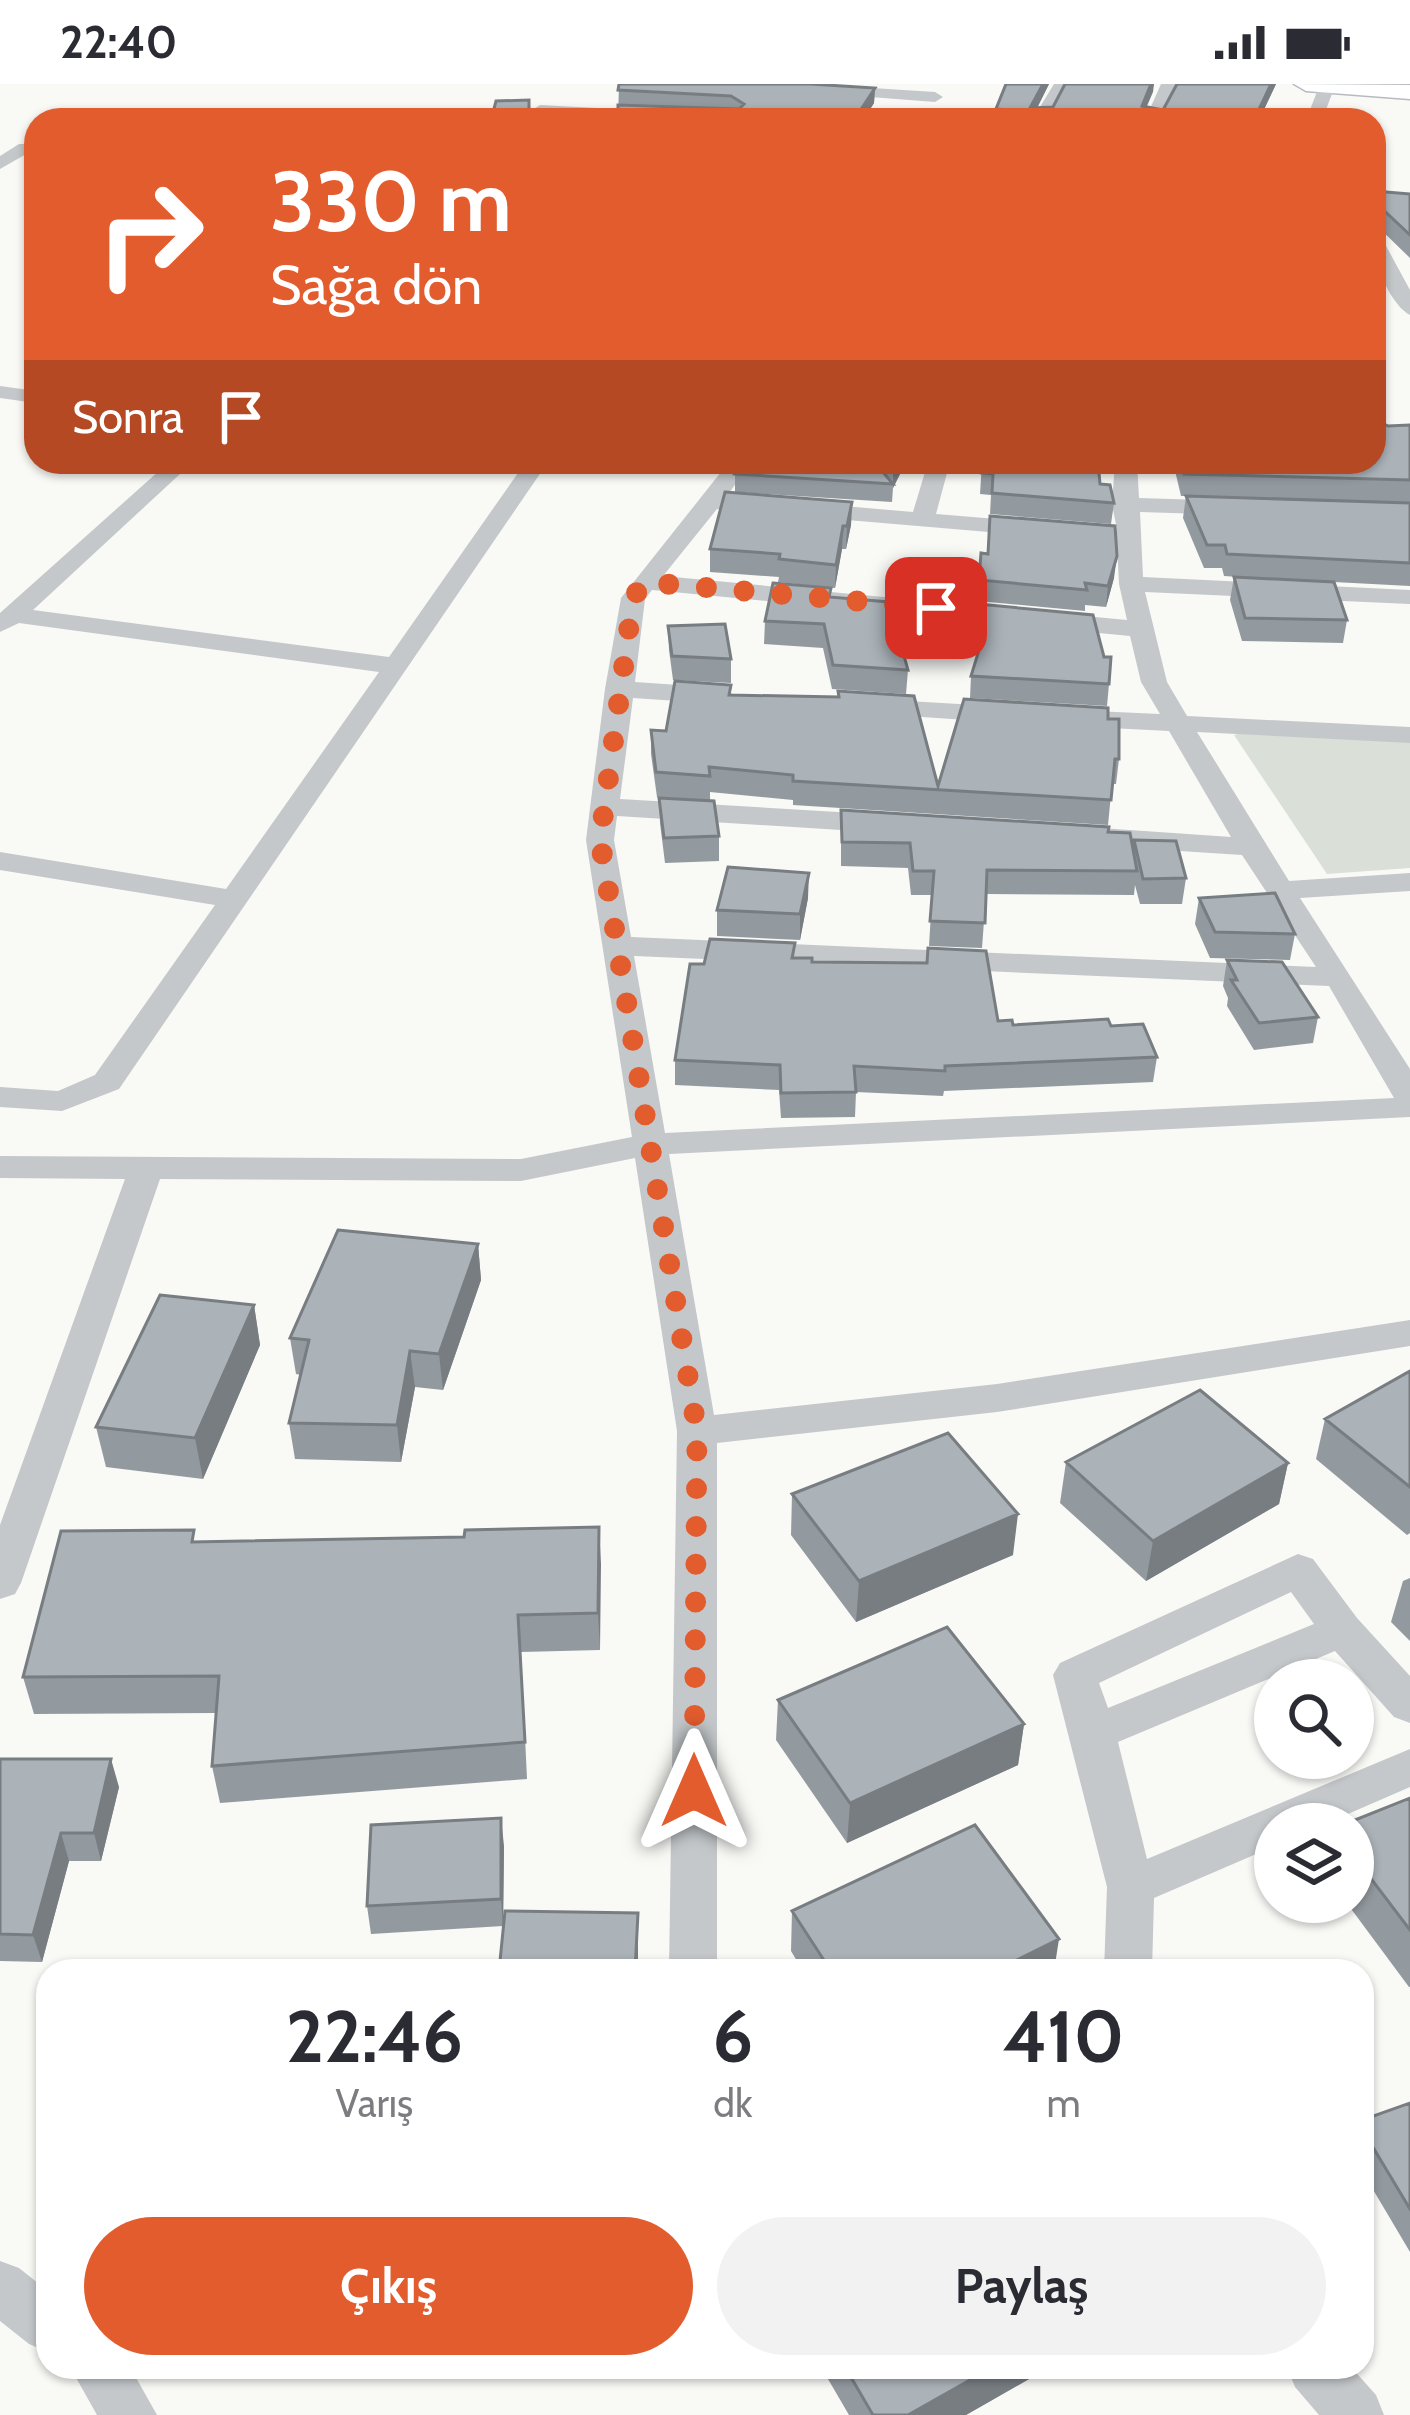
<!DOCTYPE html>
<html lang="tr">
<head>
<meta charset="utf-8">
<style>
  body { margin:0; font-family:Cabin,sans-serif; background:#f2f2f3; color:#2b2b33; height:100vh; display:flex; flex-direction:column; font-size:45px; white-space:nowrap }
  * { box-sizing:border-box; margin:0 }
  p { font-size:39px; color:#7c7c81 }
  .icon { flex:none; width:66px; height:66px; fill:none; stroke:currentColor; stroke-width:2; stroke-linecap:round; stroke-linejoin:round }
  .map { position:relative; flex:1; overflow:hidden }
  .drawer { position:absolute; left:36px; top:1875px; width:1338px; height:420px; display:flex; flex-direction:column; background:#fff; border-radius:36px; box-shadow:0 3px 9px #0004 }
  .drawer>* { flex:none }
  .hud { position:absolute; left:24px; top:24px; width:1362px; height:366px; border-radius:36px; box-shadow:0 3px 9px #0004; background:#e25c2d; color:#fff; overflow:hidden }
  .fabs { position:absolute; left:1254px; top:1575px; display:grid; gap:24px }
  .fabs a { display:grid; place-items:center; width:120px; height:120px; border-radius:50%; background:#fff; box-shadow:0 3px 9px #0004; font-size:60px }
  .pin { position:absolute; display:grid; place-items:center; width:102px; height:102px; color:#fff; margin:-51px; border-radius:24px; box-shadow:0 6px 18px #0006 }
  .me { position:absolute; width:132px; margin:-66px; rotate:0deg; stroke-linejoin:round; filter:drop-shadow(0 0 9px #0008) }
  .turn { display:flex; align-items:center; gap:42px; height:252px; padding:0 48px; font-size:54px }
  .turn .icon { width:156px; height:156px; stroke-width:2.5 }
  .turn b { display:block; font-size:84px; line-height:102px }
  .then { display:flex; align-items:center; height:114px; padding:0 48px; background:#0003; gap:24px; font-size:45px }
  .eta { display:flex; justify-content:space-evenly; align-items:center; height:204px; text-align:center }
  .eta b { font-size:72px; font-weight:700; line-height:84px }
  .button { display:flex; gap:24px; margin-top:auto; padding:24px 48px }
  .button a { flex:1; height:138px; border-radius:72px; background:#e25c2d; color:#fff; font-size:48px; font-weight:700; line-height:138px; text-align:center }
  .button a+a { background:#f2f2f3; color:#2b2b33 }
  .status { display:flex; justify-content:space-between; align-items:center; height:84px; padding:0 60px; background:#fff; direction:ltr }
  .status svg { height:33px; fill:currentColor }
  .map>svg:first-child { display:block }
  .green { fill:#dae0d7 }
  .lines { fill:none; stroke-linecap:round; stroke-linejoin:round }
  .primary-casing { stroke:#b7bbbf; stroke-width:3 }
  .street { fill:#c4c8cb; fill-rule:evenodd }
  .primary { fill:#fff; fill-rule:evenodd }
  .wall { fill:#939a9f }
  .shaded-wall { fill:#787d82 }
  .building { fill:#abb3b9; stroke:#787d82; stroke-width:3 }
  .route { stroke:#e25c2d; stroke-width:21; stroke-dasharray:0 37.8 }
</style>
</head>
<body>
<div class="status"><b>22:40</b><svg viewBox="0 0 49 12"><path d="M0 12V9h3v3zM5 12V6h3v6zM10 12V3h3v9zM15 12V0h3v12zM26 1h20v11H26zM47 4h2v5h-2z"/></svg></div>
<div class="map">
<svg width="1410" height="2331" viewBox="0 0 1410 2331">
  <rect width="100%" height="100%" fill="#f9f9f6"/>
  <path class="green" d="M1245 648 1410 658V784L1327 790 1234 651Z"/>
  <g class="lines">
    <defs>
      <path id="primary" d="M1294 0 1410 1V15L1306 7Z"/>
    </defs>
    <use href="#primary" class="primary-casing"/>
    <path class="street" d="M1054 0H1070L1048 36H1032Z
      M1161 0H1177L1161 36H1145Z
      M1320 0 1335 2 1322 36H1306Z
      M825 1 935 8 943 13 935 18 819 9V3Z
      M540 21 731 31 739 36 534 29 532 26Z
      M19 60H36V70L28 69 0 85V72Z
      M1374 159 1385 160 1410 206V231C1391 221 1374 181 1374 159Z
      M0 302 36 307V319L0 314Z
      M169 378H193L33 526 389 573 518 389 484 383 481 378H548L119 1005 62 1027 0 1023V1003L58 1007 95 991 215 821 0 786V768L226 805 379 588 19 539 0 548V529Z
      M729 378H751L727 412 913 428 928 378H950L936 430 1117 445 1112 421 1115 378H1137L1139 414 1235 417 1247 424 1235 431 1140 428 1143 493 1410 506V520L1145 508 1167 598 1187 632 1410 643V659L1197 648 1289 797 1410 789V807L1300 814 1410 985V1033L669 1070 714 1331 997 1300 1410 1236V1262L997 1328 717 1359V1887H669L677 1347 635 1074 521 1097 160 1095 21 1499 15 1510 0 1515V1441L125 1095 0 1094V1072L521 1075 632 1053 586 756 605 605 621 514ZM717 425 1117 459 1119 500 1127 536 663 492ZM652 506 1130 552 1141 598 1160 630 1071 626 1058 634 1071 642 1169 647 1231 753 1086 743 1072 752 1086 761 1242 771 1316 883 631 853 614 756 617 732 888 749 902 740 888 731 620 715 633 614 723 620 736 612 723 604 635 598 645 515ZM634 872 1329 902 1394 1014 665 1049Z
      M873 615 1010 623 1023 631 1010 639 864 629 860 623Z
      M1298 1470 1313 1475 1357 1534 1410 1592V1639L1394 1633 1335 1567 1118 1658 1147 1775 1410 1665V1703L1325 1740H1275V1762L1154 1814 1152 1887H1104L1107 1803 1053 1591 1060 1579ZM1291 1508 1314 1540 1108 1624 1099 1599Z
      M0 2177 19 2184 48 2207V2268L29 2260 0 2237Z
      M70 2283H130L157 2331H97Z
      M1287 2283H1351L1376 2311 1384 2331H1319L1295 2303Z"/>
    <use href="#primary" class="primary"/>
  </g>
  <path class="wall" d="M619 0 875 4 874 19 863 36H618Z
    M1006 0H1049L1037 24 1053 23 1065 0H1154L1146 23 1163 26 1177 0H1276L1259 36H996V25Z
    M1374 107 1410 110V174L1374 139Z
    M1410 341V502L1334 498 1347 536 1343 559 1242 557 1230 516 1234 493 1269 495 1224 492 1222 484H1204L1183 434 1186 412H1181L1173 378H1374L1388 342Z
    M744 378H906L893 404 892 418 735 408V390Z
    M982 378 1100 400 1114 419 1111 440 990 430 991 411 980 410Z
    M852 418 851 441 846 465H842L835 504 778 498 779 493 710 488V465Z
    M981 469 1114 494 1106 523 1085 521V527L978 517Z
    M831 504V513L908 586 906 610 832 605 823 564 764 560 765 537Z
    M978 520 1109 600 1107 622 970 614 971 592 978 571H974Z
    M668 542 731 575V599L673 596 669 566Z
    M838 607 938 702 1108 635 1119 675 1116 700H1112L1108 741 793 721V716L710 708V716L657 713 651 670V646L666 647 731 611 838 613Z
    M659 714 719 752V777L665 779 660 739Z
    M841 726 1108 748 1133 764 1134 756 1186 794 1182 820H1140L1135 801 1134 811 986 810 982 864 929 862 932 811H911L908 784 841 782Z
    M808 814 800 856 717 852V826Z
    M1199 814 1295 850 1290 876 1210 874 1195 840Z
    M795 859 794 874 1013 941 1111 942 1157 973 1153 998 944 1007 943 1012 856 1008 855 1033 781 1034 779 1006 675 1001V976L704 880Z
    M1227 876 1318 933 1313 959 1254 966 1227 922 1228 914 1223 902Z
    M478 1160 481 1196 443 1306 415 1303 401 1378 295 1375 289 1339 301 1291 296 1290 290 1254Z
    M254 1221 260 1261 203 1395 106 1383 96 1343Z
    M1410 1287V1449L1407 1451 1316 1375 1325 1335Z
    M1066 1378 1288 1379 1279 1420 1146 1497 1060 1419Z
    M792 1410 1013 1471 856 1538 791 1451Z
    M599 1443 600 1566 521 1568 527 1695 220 1719 212 1682 216 1629 34 1630 23 1593 197 1458 464 1453Z
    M1410 1494V1557L1391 1538 1403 1497Z
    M778 1616 1024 1640 1018 1681 847 1759 776 1656Z
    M0 1675 119 1703 101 1777H69L42 1878 0 1877Z
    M1410 1714V1903H1409L1346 1818H1353V1740Z
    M504 1762 503 1842 371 1850 367 1822Z
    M792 1827 1054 1887H803L791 1867Z
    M1410 2019V2168L1362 2087V2036Z
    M48 2083V2136L39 2112Z
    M821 2283H1050L966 2331H849Z"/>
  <path class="shaded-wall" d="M1043 0H1049L1035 28 1030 24Z
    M1151 0H1154L1153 8 1141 36 1142 22Z
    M1271 0H1276L1259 36H1254Z
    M875 4 874 19 863 36H854Z
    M898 378H906L893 404V387Z
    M852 418 851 441 846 465 847 442Z
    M843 442 842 465 835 504 836 481Z
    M1117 472 1114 494 1106 523 1108 502Z
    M809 789 808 814 800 856V830Z
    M478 1160 481 1196 443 1306 439 1270Z
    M254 1221 260 1261 203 1395 195 1354Z
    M410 1267 415 1303 401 1378 397 1341Z
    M1288 1379 1279 1420 1146 1497 1153 1457Z
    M1018 1430 1013 1471 856 1538 859 1497Z
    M599 1443 601 1480 600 1566 598 1529Z
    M1024 1640 1018 1681 847 1759 850 1719Z
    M111 1675 119 1703 101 1777 94 1749Z
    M501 1734 504 1762 503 1842 501 1815Z
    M61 1749 69 1777 42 1878 33 1851Z
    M638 1829V1887H635Z
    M1059 1855 1054 1887H995Z
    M993 2283H1050L966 2331H908Z"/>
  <path class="building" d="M619 0H810L875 4 854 36H618V21L739 25 744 20 731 12 618 6Z
    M1006 0H1043L1030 24 1053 23 1065 0H1151L1142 22 1163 26 1177 0H1271L1254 36H1142L996 25Z
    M529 16V36H491L496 17Z
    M1374 107 1410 110V151L1374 117Z
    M1374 335 1388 342 1410 341V396L1184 390 1181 378H1374Z
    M744 378H898L893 387H882L893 400 735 390Z
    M982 378H1098L1100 400 1110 401 1114 419 992 409 993 390 981 389Z
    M725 408 852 418 847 442H843L836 481 779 475 780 470 710 465Z
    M1186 412 1410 419V479L1227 470 1225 461H1207Z
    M990 432 1115 442 1117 472 1108 502 1085 499 1087 506 979 496 981 469 988 470Z
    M1234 493 1334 498 1347 536 1245 534Z
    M773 499 831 504 829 513 889 518 908 586 833 581 824 540 765 537Z
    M978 520 1093 531 1104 573H1111L1109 600 971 592 984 550 975 549Z
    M725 540 731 575 672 572 668 542Z
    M675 597 731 601 729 611 839 613 838 607 914 612 938 702 964 615 1108 624V635H1119V675H1115L1111 716 793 697V691L709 683 710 692 656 688 651 646 666 647Z
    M659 714 714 717 719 752 664 754Z
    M841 726 1109 743 1108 748 1130 749 1137 787 987 786 985 839 930 837 934 787H913L910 759 842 758Z
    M1134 756 1176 757 1186 794 1143 795Z
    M728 783 809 789 800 830 717 826Z
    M1275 809 1295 850 1215 848 1199 814Z
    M710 855 795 859 792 874H812V878L927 879 928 864 986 867 998 937 1012 936 1013 941 1108 935 1111 942 1143 940 1157 973 945 982V987L854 982 856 1008 781 1009 780 981 675 976 690 880H704Z
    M1227 876 1282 878 1318 933 1259 939 1231 896H1237Z
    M338 1146 478 1160 439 1270 410 1267 397 1341 289 1339 309 1256 290 1254Z
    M160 1211 254 1221 195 1354 96 1343Z
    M1410 1287V1403L1325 1335Z
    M1200 1306 1288 1379 1153 1457 1066 1378Z
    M948 1349 1018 1430 859 1497 792 1410Z
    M599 1443 598 1529 518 1531 525 1658 212 1682 219 1592 23 1593 61 1447 194 1446 192 1458 464 1453 465 1446Z
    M947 1543 1024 1640 850 1719 778 1616Z
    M0 1675H111L94 1749H61L33 1851 0 1850Z
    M1410 1714V1846L1353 1771V1740H1345Z
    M501 1734V1815L367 1822 371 1741Z
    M975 1741 1059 1855 995 1887H831L792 1827Z
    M505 1827 638 1829 635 1887H499Z
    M1410 2019V2125L1362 2045V2036Z
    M48 2083V2113L39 2112Z
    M845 2283H993L908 2331H873Z"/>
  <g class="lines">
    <path class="route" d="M694 1707 697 1347 600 756 633 514 644 498 936 524"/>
  </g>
</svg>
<div class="fabs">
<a><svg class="icon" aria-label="search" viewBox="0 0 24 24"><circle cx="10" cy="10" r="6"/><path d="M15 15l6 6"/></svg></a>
<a><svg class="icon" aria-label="layers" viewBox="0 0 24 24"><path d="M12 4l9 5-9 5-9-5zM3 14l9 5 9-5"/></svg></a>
</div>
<div class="pin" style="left:936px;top:524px;background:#d93025"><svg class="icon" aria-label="arrive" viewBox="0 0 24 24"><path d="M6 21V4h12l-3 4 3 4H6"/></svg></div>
<svg class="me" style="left:694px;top:1707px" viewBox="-20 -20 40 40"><path d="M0-17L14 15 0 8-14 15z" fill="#e25c2d" stroke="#fff" stroke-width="4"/></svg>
<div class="hud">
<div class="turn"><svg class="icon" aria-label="right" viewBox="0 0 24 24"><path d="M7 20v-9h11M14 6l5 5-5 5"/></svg><div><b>330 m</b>Sağa dön</div></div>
<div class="then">Sonra<svg class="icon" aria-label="arrive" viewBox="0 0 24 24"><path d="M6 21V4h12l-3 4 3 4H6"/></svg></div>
</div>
<section class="drawer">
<div class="eta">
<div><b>22:46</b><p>Varış</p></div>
<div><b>6</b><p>dk</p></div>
<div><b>410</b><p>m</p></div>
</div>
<div class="button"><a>Çıkış</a><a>Paylaş</a></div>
</section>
</div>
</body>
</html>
